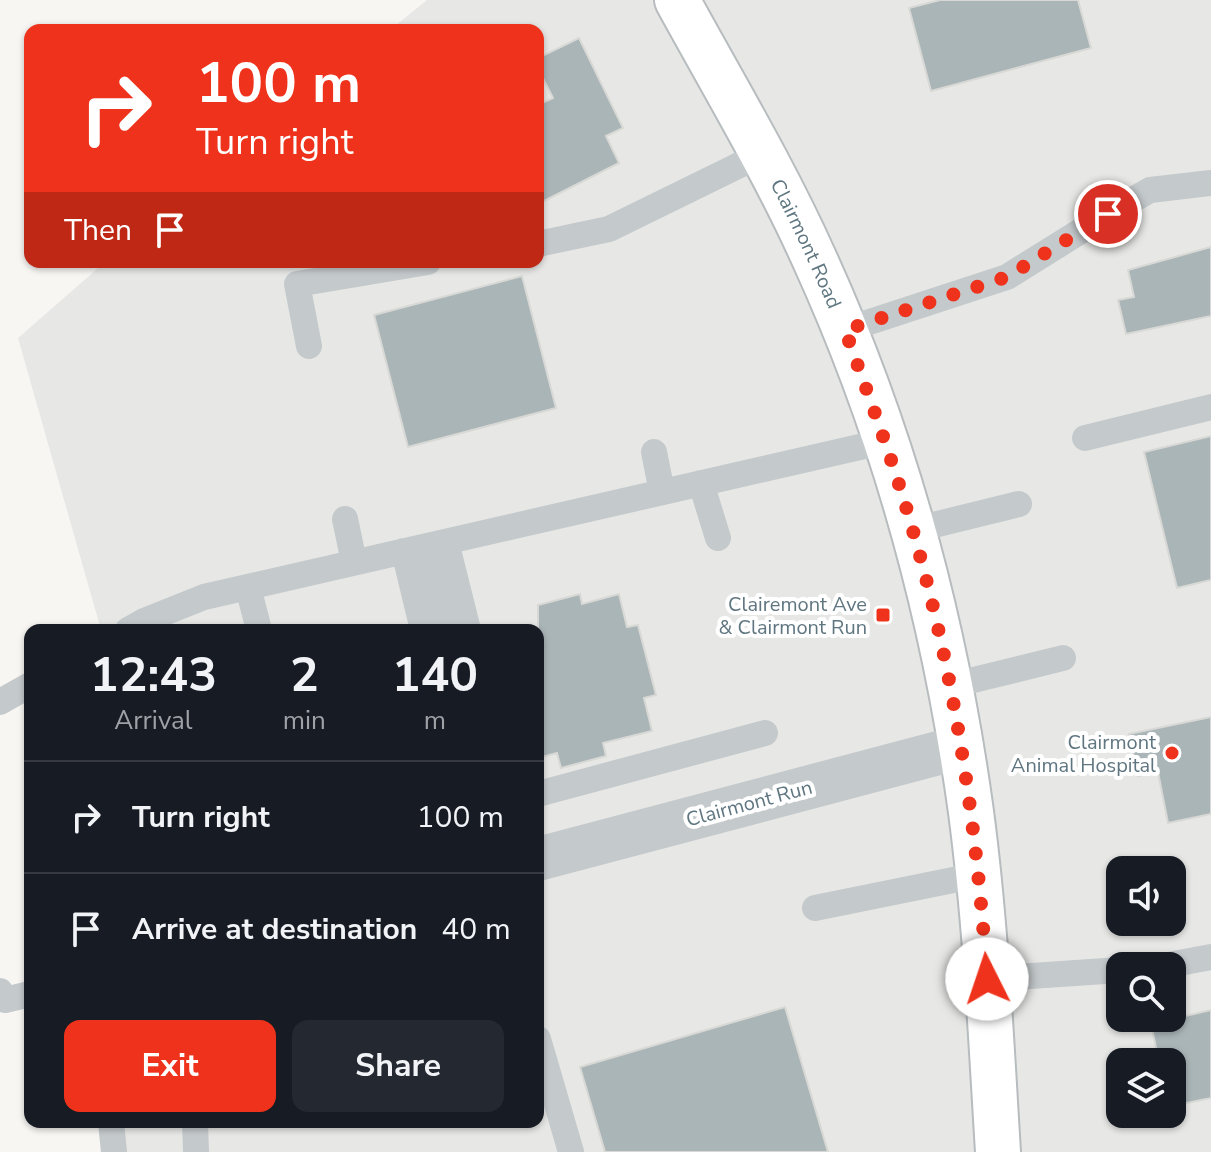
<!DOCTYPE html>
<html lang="en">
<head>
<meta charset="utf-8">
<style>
  body { margin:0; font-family:"Nunito Sans",sans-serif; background:#242831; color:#f1f3f6; height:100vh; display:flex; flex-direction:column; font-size:30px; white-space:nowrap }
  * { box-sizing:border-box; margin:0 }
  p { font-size:26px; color:#9ea1a6 }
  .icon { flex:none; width:44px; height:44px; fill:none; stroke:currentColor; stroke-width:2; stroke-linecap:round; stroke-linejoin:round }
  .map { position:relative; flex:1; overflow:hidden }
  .side { position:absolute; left:24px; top:624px; width:520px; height:504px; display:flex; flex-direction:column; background:#171b24; border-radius:16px; box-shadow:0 2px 6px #0004 }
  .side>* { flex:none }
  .guide { position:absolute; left:24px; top:24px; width:520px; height:244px; border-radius:16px; box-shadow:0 2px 6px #0004; background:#ee321b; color:#fff; overflow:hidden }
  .controls { position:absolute; left:1106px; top:856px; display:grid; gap:16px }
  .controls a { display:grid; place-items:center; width:80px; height:80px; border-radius:16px; background:#171b24; box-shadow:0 2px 6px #0004; font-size:40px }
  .pin { position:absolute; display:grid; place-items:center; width:68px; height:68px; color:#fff; margin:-34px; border:4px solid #fff; border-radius:50%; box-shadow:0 2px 8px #0007 }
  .me { position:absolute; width:88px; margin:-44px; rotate:356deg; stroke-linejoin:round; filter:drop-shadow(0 0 6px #0008) }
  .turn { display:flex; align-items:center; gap:28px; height:168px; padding:0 40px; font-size:36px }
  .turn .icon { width:104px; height:104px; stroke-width:2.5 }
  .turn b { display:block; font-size:56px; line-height:68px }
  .then { display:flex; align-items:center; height:76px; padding:0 40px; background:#0003; gap:16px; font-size:30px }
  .eta { display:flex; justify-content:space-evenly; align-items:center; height:136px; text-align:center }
  .eta b { font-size:48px; font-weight:700; line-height:56px }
  .primary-button { display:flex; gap:16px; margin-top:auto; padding:16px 40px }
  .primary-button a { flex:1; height:92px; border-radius:16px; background:#ee321b; color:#fff; font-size:32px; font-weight:700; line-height:92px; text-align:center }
  .primary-button a+a { background:#242831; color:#f1f3f6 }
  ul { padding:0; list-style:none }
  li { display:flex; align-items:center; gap:24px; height:112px; padding:0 40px; border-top:2px solid #363941 }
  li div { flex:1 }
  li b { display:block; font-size:30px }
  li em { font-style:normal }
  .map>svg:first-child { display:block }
  .built { fill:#e7e8e6; fill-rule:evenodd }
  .building { fill:#aab5b8; stroke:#d8d8d5; stroke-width:2 }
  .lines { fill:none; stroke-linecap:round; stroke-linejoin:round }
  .primary-casing { stroke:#b7bcbf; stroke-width:48 }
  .lane { stroke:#c4c9cb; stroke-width:26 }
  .street { stroke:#c4c9cb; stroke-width:44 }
  .primary { stroke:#fff; stroke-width:44 }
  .route { stroke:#ee321b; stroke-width:14; stroke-dasharray:0 25.2 }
  .poi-dot { fill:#ee321b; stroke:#fff; stroke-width:3 }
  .labels { text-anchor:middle; stroke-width:8; stroke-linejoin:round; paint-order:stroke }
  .street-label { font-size:20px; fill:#5f7680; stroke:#fff }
  .poi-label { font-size:20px; fill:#5f7680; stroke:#fff; text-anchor:end }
</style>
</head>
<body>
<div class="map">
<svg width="1211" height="1152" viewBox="0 0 1211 1152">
  <rect width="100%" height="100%" fill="#f7f6f3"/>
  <path class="built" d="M427 0H1211V1152H107L105 1122H538V630H101L18 338 105 262H538V30H390ZM1120 870H1172V922H1120ZM1120 966H1172V1018H1120ZM1120 1062H1172V1114H1120Z"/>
  <path class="building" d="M940 0H1078L1091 48 931 91 909 8Z
    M579 38 623 128 606 136 619 163 538 204V105L553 98 538 68V58Z
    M1211 247V316L1126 334 1118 300 1134 297 1128 270Z
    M522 276 556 408 408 447 374 315Z
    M1211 436V580L1177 588 1144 452Z
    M580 594 582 604 619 594 627 627 638 625 656 695 644 698 652 731 603 743 606 756 561 768 557 753 538 758V605Z
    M1211 717V814L1168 823 1158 772 1138 776 1129 734Z
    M785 1007 828 1152H605L580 1067Z
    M1211 1010V1098L1172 1106V1062H1159L1151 1024Z"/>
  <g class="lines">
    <defs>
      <g id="primary">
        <path id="s1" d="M677 0C724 86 774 169 814 258 894 433 945 622 971 812 986 925 991 1039 998 1152"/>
      </g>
    </defs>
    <use href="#primary" class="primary-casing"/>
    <path class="lane" d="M538 244 609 229 764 153
      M845 330 1007 277 1108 214 1150 190 1211 183
      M309 346 297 284 428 262
      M1085 438 1211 407
      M654 452 662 492
      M701 483 718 538
      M345 519 354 562
      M913 530 1019 504
      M446 542 468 630
      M426 547 445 630
      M404 551 423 630
      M248 587 259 630
      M128 630 144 621 204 597 886 441
      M949 686 1063 658
      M0 702 30 685
      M538 794 765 733
      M815 908 978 875
      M1163 966 1211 957
      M987 979 1120 970
      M0 991 5 1000 30 994
      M538 1039 571 1152
      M111 1122 114 1152
      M195 1122 196 1152"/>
    <path class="street" d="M538 859 961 747"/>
    <use href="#primary" class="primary"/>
  </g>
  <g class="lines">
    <path class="route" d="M987 979C977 828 955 676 913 531 894 463 869 397 845 330L1007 277 1108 214"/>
  </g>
  <g class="poi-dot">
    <rect x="875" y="607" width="16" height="16" rx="4"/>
    <circle cx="1172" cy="753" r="8"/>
  </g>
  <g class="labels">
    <g class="street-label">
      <text dy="7" stroke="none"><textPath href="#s1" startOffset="276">Clairmont Road</textPath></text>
      <text transform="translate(749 803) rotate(-15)" y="7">Clairmont Run</text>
    </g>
    <g class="poi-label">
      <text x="867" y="611">Clairemont Ave<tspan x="867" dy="23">&amp; Clairmont Run</tspan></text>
      <text x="1156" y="749">Clairmont<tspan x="1156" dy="23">Animal Hospital</tspan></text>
    </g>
  </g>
</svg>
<div class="controls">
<a><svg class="icon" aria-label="sound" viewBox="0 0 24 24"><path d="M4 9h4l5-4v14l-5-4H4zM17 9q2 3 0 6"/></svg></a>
<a><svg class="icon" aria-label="search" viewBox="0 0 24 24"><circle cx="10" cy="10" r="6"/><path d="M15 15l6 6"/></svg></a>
<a><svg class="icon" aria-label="layers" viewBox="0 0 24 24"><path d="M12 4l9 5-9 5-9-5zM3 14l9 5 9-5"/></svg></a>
</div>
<div class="pin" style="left:1108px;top:214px;background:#d93025"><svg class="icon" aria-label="arrive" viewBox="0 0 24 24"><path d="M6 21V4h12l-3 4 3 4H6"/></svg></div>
<svg class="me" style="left:987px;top:979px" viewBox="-20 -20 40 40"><circle r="19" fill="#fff"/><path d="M0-13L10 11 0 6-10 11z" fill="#ee321b"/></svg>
<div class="guide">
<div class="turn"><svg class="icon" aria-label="right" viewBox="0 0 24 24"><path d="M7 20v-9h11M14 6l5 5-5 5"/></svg><div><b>100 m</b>Turn right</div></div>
<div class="then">Then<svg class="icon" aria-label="arrive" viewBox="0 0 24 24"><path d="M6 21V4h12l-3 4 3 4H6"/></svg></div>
</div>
<section class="side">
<div class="eta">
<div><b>12:43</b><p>Arrival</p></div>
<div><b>2</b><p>min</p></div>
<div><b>140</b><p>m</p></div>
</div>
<ul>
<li><svg class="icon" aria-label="right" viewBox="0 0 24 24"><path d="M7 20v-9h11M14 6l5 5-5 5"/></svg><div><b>Turn right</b></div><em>100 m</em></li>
<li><svg class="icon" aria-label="arrive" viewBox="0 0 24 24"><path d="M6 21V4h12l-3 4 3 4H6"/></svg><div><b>Arrive at destination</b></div><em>40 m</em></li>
</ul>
<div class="primary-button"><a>Exit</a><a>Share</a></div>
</section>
</div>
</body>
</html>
